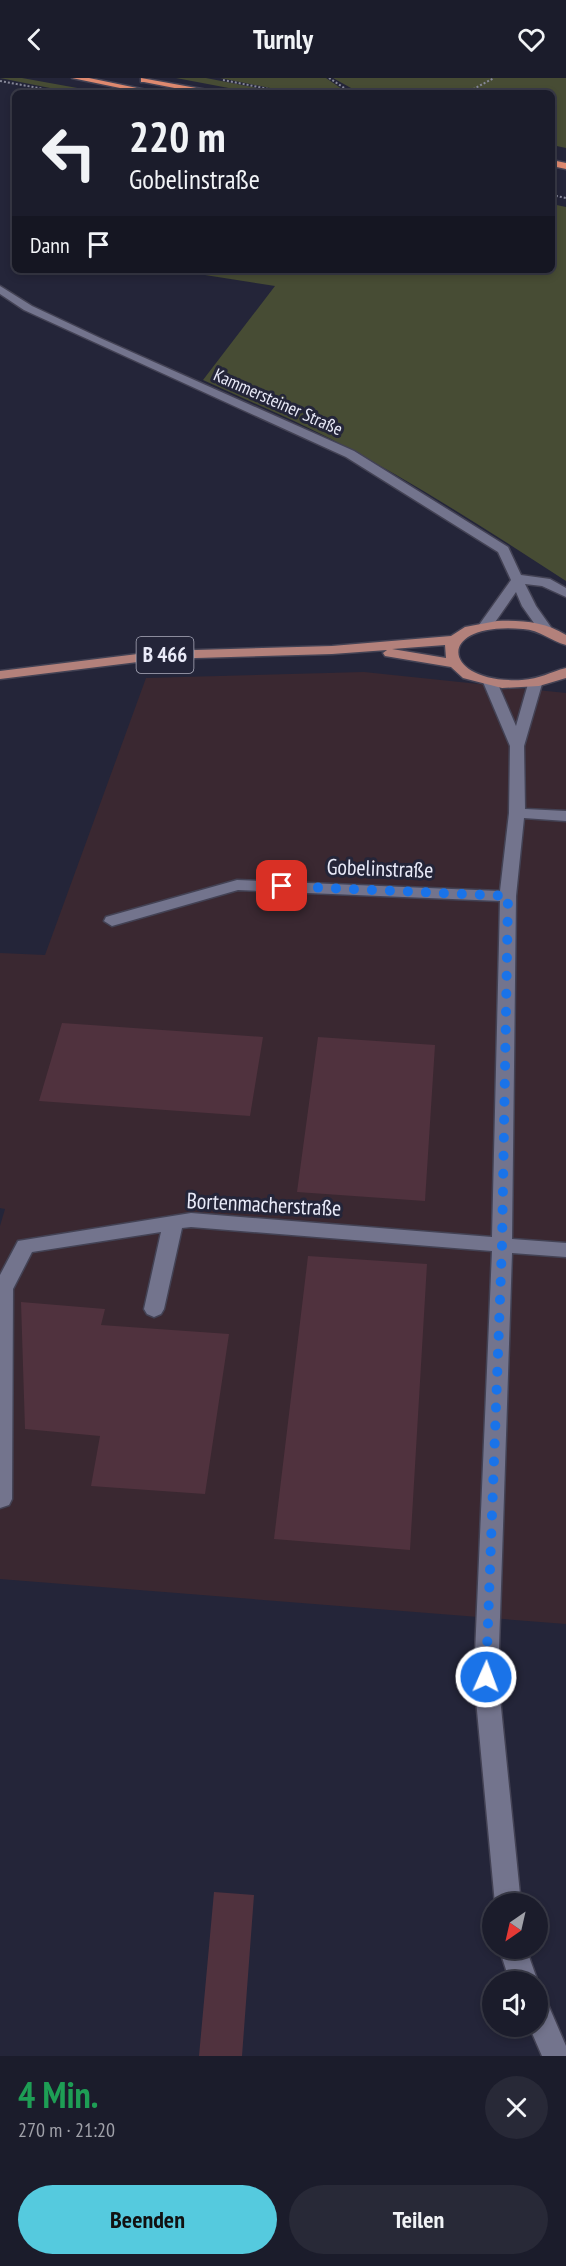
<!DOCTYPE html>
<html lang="de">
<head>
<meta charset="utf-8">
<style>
  body { margin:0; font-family:"PT Sans Narrow",sans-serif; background:#282937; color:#f1f3f6; height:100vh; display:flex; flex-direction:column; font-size:22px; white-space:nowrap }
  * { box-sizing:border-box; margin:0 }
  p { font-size:20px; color:#a0a1a9 }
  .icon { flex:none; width:33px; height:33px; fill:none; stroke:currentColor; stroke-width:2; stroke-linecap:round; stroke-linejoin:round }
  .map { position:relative; height:1978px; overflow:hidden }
  .panel { display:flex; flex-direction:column; background:#1b1c2b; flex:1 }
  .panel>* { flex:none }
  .top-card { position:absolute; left:12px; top:12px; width:543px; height:183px; border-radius:9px; box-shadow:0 3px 9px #0003,0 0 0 2px #393a47; background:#1b1c2b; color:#f1f3f6; overflow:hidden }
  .needle { width:39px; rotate:214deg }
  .fabs { position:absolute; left:482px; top:1815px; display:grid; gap:12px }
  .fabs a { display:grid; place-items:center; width:66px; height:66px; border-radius:50%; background:#1b1c2b; box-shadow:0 3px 9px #0003,0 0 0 2px #393a47; font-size:30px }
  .pin { position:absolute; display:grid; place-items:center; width:51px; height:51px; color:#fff; margin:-26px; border-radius:12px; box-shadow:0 3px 9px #0006 }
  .me { position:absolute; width:66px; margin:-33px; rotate:2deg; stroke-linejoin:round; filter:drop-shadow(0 0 4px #0008) }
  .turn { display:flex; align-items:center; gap:21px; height:126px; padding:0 18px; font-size:27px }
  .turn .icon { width:78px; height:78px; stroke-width:2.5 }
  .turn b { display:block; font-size:42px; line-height:51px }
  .then { display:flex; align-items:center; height:57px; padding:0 18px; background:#0003; gap:12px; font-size:22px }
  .round { display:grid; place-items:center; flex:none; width:63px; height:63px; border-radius:32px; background:#282937 }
  .headline { display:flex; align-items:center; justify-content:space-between; height:102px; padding:0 18px }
  h1 { font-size:36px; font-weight:700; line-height:45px; color:#1e9e55 }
  .action { display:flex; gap:12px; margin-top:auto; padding:12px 18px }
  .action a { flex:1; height:69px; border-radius:36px; background:#55cade; color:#111; font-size:24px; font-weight:700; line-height:69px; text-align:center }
  .action a+a { background:#282937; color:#f1f3f6 }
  header { display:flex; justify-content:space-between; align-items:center; height:78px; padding:0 18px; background:#1b1c2b; font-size:27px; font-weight:700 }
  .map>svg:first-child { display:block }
  .industrial { fill:#3a2831 }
  .green { fill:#474c34 }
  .building { fill:#50323e }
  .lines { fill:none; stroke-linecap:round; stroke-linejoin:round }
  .minor-casing { stroke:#434254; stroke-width:3 }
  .major-casing { stroke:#434254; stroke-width:3 }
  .highway-casing { stroke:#434254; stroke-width:3 }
  .path { stroke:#878899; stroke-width:2; stroke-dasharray:2 2; stroke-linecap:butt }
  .minor { fill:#73748d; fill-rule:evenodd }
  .major { fill:#b3817b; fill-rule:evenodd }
  .highway { fill:#de896f; fill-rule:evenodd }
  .route { stroke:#1a73e8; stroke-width:10; stroke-dasharray:0 18 }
  .labels { text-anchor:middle; stroke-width:6; stroke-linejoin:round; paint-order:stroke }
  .far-street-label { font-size:18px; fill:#e9eaf8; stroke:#242539 }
  .shield { fill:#242539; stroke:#aeafbf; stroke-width:1.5 }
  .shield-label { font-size:21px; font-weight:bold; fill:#e9eaf8 }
  .street-label { font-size:22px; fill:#e9eaf8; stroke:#242539 }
</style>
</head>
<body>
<header><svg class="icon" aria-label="back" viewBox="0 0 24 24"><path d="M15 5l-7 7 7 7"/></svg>Turnly<svg class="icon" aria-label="heart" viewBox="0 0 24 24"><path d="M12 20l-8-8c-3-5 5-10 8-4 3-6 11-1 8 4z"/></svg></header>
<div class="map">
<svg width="566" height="1978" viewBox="0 0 566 1978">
  <rect width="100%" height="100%" fill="#242539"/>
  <path class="industrial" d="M364 594 566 615V1546L0 1501V1148L5 1131 0 1130V875L45 877 146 600Z"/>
  <path class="green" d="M0 0H22L105 15H75Z
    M176 0H206L282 15H255Z
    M220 0H326L348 15H295Z
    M333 0H566V70L552 67V15H360Z
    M552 126 566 129V503C489 453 413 404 331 361 290 340 246 322 203 302L275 208 205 197 210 192H552Z"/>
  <path class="building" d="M62 945 263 959 250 1038 39 1023Z
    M318 959 435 967 425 1123 297 1114Z
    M308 1178 427 1186 410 1472 274 1461Z
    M21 1224 105 1231 101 1247 229 1256 205 1416 91 1408 100 1358 25 1351Z
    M214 1814 254 1817 242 1978H199Z"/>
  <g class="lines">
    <defs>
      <path id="minor" d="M0 208 32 228 100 260 354 373 508 469 521 497 550 501 566 510V519L542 508 525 506 536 528 553 552 551 555H541L522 528 516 514 491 550H481L479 547 511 502 498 474 346 379 24 232 0 216Z
        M490 600 497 604 516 648 528 606 535 602 542 606 524 668 525 731 566 733V743L524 740 516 818 512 1161 566 1165V1179L512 1175 498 1600 521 1826H495L474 1600 492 1173 191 1149 182 1150 164 1231 161 1236 154 1239 147 1236 144 1231 161 1154 32 1174 13 1211 12 1421 9 1427 0 1430V1197L18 1163 191 1135 492 1159 500 823 238 812 112 848 104 843 106 839 237 802 500 813 509 735 510 668 483 604Z
        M499 1870H526L538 1904 537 1906V1904H510Z
        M537 1920 547 1924 566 1968V1978H542L529 1948H537Z"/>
      <path id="major" d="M497 543C522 542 545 544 566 557V567C551 563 540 552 523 551 433 543 441 606 522 602 540 601 550 594 566 590V600L539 608 502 610 463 600 451 589 385 578 383 575 387 572 332 576 162 581 0 601V593L162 573 332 568 451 558 465 549ZM445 567 446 580 392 571Z"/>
      <path id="highway" d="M72 0H89L161 15H144Z
        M141 0 213 13 217 15H200L144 4H141Z
        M552 82 566 85V91L552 88Z"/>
    </defs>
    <use href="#minor" class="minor-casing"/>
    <use href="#major" class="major-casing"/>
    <use href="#highway" class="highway-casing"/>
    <path class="path" d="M329 0 352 15
      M223 2 289 15
      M0 3 66 15
      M466 15 494 0
      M552 117 566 120"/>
    <use href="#minor" class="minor"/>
    <use href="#major" class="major"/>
    <use href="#highway" class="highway"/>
  </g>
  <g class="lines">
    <path class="route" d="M282 808 508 818 502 1167 486 1599"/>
  </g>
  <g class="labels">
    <g class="far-street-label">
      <text transform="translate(278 324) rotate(24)" y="6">Kammersteiner Straße</text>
    </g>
    <rect class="shield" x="136.5" y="559" width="57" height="36" rx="4.5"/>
    <g class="shield-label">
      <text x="165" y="584">B 466</text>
    </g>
    <g class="street-label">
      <text transform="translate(380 790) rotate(2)" y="8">Gobelinstraße</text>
      <text transform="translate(264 1126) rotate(3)" y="8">Bortenmacherstraße</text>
    </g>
  </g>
</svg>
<div class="fabs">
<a><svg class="needle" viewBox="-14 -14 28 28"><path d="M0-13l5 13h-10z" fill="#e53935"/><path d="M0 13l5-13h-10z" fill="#a0a1a9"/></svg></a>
<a><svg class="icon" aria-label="sound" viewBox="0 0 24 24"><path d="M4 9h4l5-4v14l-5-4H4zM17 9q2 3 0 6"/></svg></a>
</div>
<div class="pin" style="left:282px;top:808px;background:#d93025"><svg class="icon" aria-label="arrive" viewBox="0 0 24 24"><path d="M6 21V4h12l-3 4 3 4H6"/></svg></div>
<svg class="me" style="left:486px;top:1599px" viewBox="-20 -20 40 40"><circle r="17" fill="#1a73e8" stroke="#fff" stroke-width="3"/><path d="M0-11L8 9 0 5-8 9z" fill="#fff"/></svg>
<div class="top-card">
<div class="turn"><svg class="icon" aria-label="left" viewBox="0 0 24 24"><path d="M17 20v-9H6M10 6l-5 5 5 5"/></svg><div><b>220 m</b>Gobelinstraße</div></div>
<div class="then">Dann<svg class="icon" aria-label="arrive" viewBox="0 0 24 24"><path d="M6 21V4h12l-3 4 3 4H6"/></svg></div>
</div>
</div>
<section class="panel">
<div class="headline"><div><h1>4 Min.</h1><p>270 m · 21:20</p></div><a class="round"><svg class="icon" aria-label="close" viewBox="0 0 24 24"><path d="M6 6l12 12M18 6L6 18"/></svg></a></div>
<div class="action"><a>Beenden</a><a>Teilen</a></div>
</section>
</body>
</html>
